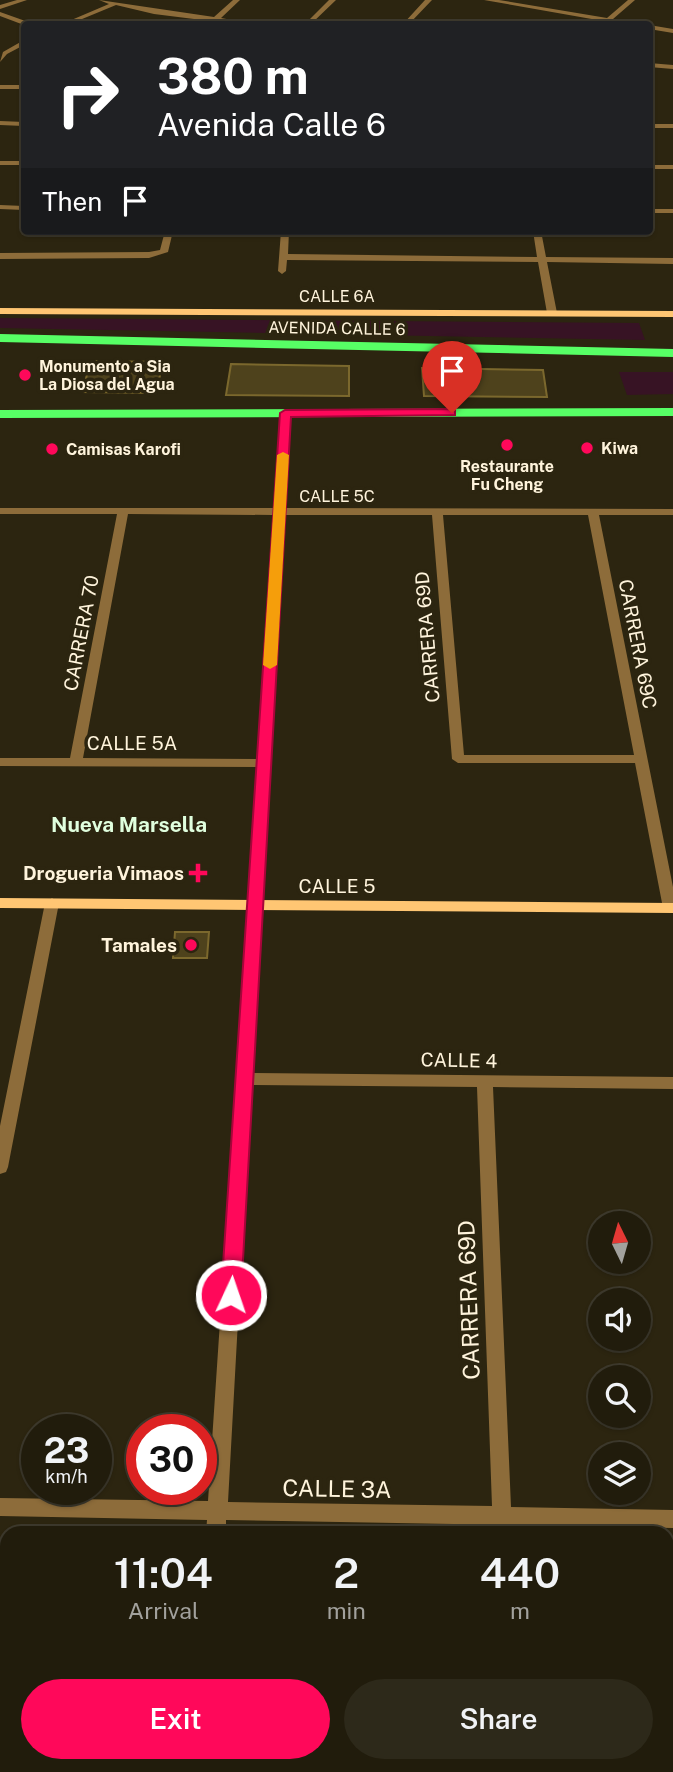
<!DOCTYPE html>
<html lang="en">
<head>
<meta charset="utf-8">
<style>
  body { margin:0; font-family:"Public Sans",sans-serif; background:#2d291a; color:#f1f3f6; height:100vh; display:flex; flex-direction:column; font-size:26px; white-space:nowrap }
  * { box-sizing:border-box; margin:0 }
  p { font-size:23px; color:#a2a19d }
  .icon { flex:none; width:38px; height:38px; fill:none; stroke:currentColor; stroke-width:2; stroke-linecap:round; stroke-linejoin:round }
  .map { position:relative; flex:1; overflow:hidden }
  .panel { position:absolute; left:0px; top:1526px; width:674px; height:247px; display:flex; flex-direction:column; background:#211c0c; border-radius:21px 21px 0 0; box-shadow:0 2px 5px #0004,0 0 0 2px #3e3a2d }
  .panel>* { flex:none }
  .guide { position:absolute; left:21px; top:21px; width:632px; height:214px; border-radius:7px; box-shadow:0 2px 5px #0004,0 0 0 2px #3e3a2d; background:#202124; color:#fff; overflow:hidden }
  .needle { width:46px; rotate:355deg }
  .tools { position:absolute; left:588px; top:1211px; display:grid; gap:14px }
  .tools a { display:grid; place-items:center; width:63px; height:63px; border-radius:50%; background:#211c0c; box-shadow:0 2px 5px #0004,0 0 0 2px #3e3a2d; font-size:35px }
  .speed { position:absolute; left:21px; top:1414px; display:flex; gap:14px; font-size:35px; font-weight:700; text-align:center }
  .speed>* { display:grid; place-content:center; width:91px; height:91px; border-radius:50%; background:#211c0c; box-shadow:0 2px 5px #0004,0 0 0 2px #3e3a2d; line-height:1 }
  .speed small { font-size:18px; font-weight:400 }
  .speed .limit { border:10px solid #d22; background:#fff; color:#111 }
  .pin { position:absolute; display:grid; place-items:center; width:60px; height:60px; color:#fff; margin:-72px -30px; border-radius:50% 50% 50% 0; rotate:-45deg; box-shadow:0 0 7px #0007 }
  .pin .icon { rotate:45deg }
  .me { position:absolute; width:77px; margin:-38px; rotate:3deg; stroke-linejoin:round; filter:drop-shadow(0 0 5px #0008) }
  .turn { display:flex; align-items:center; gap:24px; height:147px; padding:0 21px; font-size:32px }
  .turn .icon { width:91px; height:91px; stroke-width:2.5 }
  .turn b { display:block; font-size:49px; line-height:60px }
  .then { display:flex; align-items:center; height:66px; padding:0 21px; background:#0003; gap:14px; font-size:26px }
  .eta { display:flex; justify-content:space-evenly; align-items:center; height:119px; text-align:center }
  .eta b { font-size:42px; font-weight:600; line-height:49px }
  .cta { display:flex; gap:14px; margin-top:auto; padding:14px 21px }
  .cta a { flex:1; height:80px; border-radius:42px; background:#ff085a; color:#fff; font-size:28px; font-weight:600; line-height:80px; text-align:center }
  .cta a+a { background:#2d291a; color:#f1f3f6 }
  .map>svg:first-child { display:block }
  .green { fill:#371324 }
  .building { fill:#4e421c; stroke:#7b682d; stroke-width:2 }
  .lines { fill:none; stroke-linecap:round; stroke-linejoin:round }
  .street { fill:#8d6c3a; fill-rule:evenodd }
  .secondary { fill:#ffc673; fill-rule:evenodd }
  .highway { fill:#57ff65; fill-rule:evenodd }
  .route { fill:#ff085a; stroke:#a6053a; stroke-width:2 }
  .slow { fill:#f59e0b }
  .poi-dot { fill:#ff085a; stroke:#2c2510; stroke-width:2.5 }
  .labels { text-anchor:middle; stroke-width:7; stroke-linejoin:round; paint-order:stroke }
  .far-street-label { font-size:16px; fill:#fff4dc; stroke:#2c2510 }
  .far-poi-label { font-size:16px; font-weight:bold; fill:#fff4dc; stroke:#2c2510; text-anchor:start }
  .street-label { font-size:19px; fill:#fff4dc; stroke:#2c2510 }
  .poi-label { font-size:19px; font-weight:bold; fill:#fff4dc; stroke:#2c2510; text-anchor:end }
  .neighbourhood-label { font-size:21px; font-weight:bold; fill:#e0ffde; stroke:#2c2510 }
  .near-street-label { font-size:23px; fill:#fff4dc; stroke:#2c2510 }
</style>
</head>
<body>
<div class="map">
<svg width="673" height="1772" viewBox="0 0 673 1772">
  <rect width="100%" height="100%" fill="#2c2510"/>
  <path class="green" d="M0 318 639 323 645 340 0 328Z
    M619 372H673V394L627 395Z"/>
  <path class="building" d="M91 361 163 362 156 393 82 392Z
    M231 364 349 366V396L226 395Z
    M422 368 543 370 547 397 424 396Z
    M175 932H209L207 958H173Z"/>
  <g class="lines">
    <path class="street" d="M17 0H27L0 9V5Z
      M99 0 214 17 233 0H240L221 18 254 24 217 22 210 24V21L154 14 116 5 70 24H62L109 4Z
      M329 0H336L311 24H305Z
      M425 0H432L409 24H403Z
      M484 0H499L607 18 628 0H635L613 19 637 24 609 22 602 24 603 21Z
      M0 12 31 23 32 24 24 25 0 16Z
      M649 25 673 29V33L649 29Z
      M24 40V45L7 54 0 62 3 52Z
      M649 63 673 65V69L649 67Z
      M0 85H24V89H0Z
      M0 121 24 122V126L0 125Z
      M649 124H673V128H649Z
      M0 161H24V165H0Z
      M649 165H673V169H649Z
      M0 205 24 206V210L0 209Z
      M649 209H673V213H649Z
      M165 231H173L168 252 149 258 0 259V253L149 252 160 250Z
      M281 231H289L288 254 537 257 533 231H541L546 257 673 258V264L547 262 557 313 552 316 547 313 538 262 287 260 286 271 282 274 278 271Z
      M285 410 290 413 285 508 673 509V515H599L673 887V912L670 913 663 908 635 763H458L452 759 432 515H284L252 1073 673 1077V1089L493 1087 511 1507 673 1510V1528L226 1520V1533H206L207 1520 0 1516V1498L208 1501 257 767 0 766V758H70L117 514H0V508H274L280 413ZM128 514 273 515 257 759 83 758ZM443 515H588L634 755H464ZM251 1085 477 1087 492 1506 228 1502Z
      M52 898 59 903 8 1167 6 1172 0 1174V1126L45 903Z
      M190 1766H212V1772H190Z"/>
    <path class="secondary" d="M0 308 673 311V317L0 314Z
      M0 898 673 903V913L0 908Z"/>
    <path class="highway" d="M0 334 673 349V357L0 342Z
      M673 408V416L0 418V410Z"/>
  </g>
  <path class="route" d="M452 409 455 410V415L291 417 241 1295 238 1301 231 1304 224 1301 221 1295 280 413 285 410Z"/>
  <path class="slow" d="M283 452 289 455 277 665 270 669 263 665 277 455Z"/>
  <g class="poi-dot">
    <circle cx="25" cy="375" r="7"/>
    <circle cx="507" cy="445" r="7"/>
    <circle cx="587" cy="448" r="7"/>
    <circle cx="52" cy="449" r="7"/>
    <path d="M194.5 862.5h7v7h7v7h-7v7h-7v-7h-7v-7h7z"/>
    <circle cx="191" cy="945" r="7"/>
  </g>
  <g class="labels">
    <g class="far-street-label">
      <text x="337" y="302">CALLE 6A</text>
      <text transform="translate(337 328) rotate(1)" y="6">AVENIDA CALLE 6</text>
      <text x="337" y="502">CALLE 5C</text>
    </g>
    <g class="far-poi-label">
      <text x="39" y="372">Monumento a Sia<tspan x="39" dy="18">La Diosa del Agua</tspan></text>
      <text x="601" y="454">Kiwa</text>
      <text x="66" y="455">Camisas Karofi</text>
      <text x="507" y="472" text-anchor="middle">Restaurante<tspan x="507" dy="18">Fu Cheng</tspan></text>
    </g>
    <g class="street-label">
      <text transform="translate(81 633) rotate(-79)" y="7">CARRERA 70</text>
      <text transform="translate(427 637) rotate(-95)" y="7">CARRERA 69D</text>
      <text transform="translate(638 644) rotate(79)" y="7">CARRERA 69C</text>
      <text x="132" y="750">CALLE 5A</text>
      <text x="337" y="893">CALLE 5</text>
      <text transform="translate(459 1060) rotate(1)" y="7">CALLE 4</text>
    </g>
    <g class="poi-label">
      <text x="184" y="880">Drogueria Vimaos</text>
      <text x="177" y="952">Tamales</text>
    </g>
    <g class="neighbourhood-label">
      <text x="129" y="832">Nueva Marsella</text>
    </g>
    <g class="near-street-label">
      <text transform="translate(469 1300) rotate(-92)" y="8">CARRERA 69D</text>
      <text transform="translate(337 1489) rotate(1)" y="8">CALLE 3A</text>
    </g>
  </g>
</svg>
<div class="tools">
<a><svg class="needle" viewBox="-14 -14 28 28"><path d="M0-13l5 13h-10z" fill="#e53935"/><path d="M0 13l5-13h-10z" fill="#a2a19d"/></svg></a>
<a><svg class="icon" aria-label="sound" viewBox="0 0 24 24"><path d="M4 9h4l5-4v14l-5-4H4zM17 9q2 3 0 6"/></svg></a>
<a><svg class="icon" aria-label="search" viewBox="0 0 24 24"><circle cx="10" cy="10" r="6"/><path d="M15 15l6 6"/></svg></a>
<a><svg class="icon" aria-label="layers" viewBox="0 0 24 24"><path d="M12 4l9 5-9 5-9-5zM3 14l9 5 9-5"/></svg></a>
</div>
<div class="speed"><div>23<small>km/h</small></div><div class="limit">30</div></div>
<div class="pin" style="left:452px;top:413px;background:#d93025"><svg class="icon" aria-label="arrive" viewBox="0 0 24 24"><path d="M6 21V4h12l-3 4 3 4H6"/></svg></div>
<svg class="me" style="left:231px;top:1295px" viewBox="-20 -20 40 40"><circle r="17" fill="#ff085a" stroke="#fff" stroke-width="3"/><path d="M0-11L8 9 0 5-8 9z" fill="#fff"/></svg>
<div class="guide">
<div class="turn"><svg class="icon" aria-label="right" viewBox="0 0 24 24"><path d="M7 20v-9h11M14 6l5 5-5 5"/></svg><div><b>380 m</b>Avenida Calle 6</div></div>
<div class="then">Then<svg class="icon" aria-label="arrive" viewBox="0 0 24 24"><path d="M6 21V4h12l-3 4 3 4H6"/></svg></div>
</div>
<section class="panel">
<div class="eta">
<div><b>11:04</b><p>Arrival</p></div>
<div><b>2</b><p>min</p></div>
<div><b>440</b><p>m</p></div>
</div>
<div class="cta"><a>Exit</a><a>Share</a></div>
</section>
</div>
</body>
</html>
